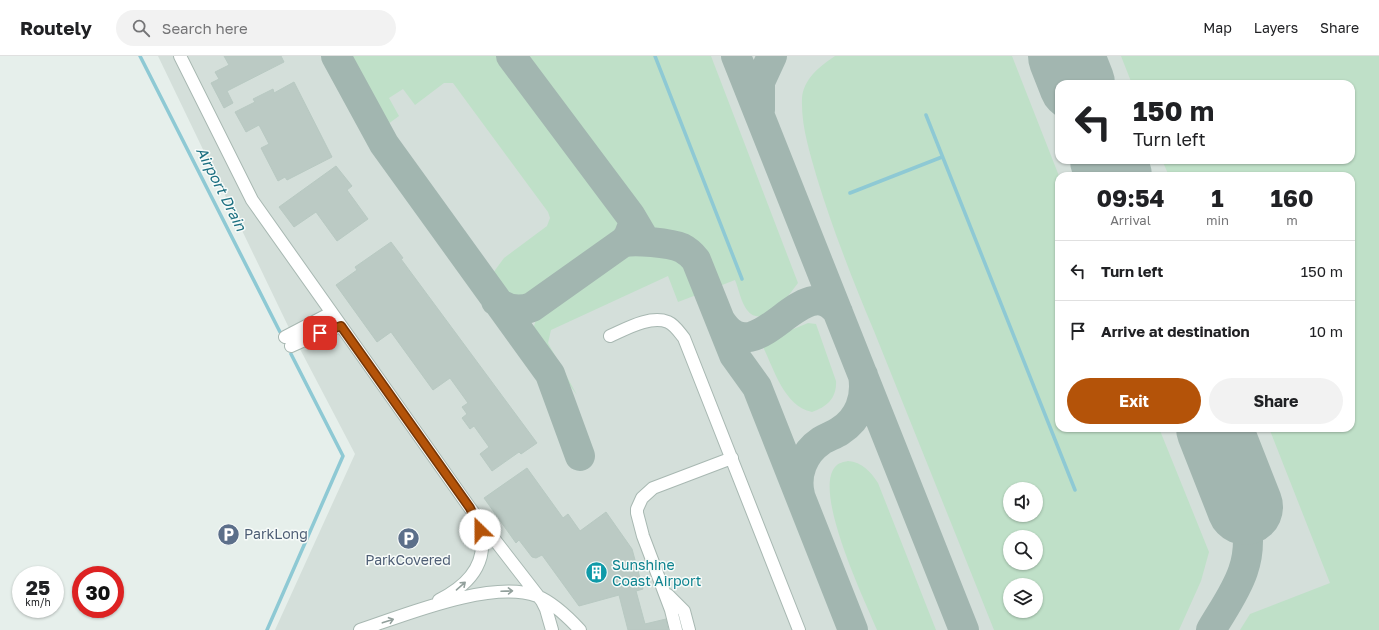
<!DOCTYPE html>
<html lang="en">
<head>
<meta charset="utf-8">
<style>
  body { margin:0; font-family:"Golos Text",sans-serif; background:#f2f2f2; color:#202124; height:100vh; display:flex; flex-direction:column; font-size:15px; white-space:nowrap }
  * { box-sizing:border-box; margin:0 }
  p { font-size:13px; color:#757577 }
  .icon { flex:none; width:22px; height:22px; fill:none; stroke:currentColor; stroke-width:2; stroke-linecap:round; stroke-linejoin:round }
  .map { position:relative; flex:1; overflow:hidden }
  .side { position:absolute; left:1055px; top:116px; width:300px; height:260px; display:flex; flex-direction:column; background:#fff; border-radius:12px; box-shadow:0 1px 3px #0004 }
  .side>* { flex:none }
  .banner { position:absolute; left:1055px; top:24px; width:300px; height:84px; border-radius:12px; box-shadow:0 1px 3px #0004; background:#fff; color:#202124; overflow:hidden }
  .buttons { position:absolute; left:1003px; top:426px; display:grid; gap:8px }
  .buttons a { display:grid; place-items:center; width:40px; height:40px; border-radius:50%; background:#fff; box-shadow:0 1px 3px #0004; font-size:20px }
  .speed { position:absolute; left:12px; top:510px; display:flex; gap:8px; font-size:20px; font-weight:700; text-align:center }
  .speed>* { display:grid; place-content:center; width:52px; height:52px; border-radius:50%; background:#fff; box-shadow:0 1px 3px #0004; line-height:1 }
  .speed small { font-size:10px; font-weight:400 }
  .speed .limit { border:6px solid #d22; background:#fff; color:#111 }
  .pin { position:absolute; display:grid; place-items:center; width:34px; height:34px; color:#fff; margin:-17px; border-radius:8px; box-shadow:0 2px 6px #0006 }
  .me { position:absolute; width:44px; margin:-22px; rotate:337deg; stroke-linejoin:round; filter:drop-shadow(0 0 3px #0008) }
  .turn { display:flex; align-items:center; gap:14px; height:84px; padding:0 12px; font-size:18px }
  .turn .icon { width:52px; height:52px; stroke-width:2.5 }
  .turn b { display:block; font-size:28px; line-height:34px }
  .eta { display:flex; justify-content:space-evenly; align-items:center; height:68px; text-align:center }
  .eta b { font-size:24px; font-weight:700; line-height:28px }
  .primary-button { display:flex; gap:8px; margin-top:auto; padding:8px 12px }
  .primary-button a { flex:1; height:46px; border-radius:24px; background:#b45309; color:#fff; font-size:16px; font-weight:700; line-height:46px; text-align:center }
  .primary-button a+a { background:#f2f2f2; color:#202124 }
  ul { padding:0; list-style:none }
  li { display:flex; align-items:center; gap:12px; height:60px; padding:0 12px; border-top:1px solid #e0e0e0 }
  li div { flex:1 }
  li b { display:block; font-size:15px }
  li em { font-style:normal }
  header { display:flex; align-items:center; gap:24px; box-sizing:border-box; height:56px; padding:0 20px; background:#fff; border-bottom:1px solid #e0e0e0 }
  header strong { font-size:19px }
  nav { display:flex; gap:22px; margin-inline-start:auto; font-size:14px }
  .search { width:280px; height:36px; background:#f2f2f2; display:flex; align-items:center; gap:10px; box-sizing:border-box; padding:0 14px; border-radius:22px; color:#757577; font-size:15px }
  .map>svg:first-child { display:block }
  .built { fill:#d4dfda; fill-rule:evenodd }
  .green { fill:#bfe0c8; fill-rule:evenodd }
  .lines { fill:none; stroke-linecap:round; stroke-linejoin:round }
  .stream { stroke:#8ec9d4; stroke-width:3.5 }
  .taxiway { stroke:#a2b6b0; stroke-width:30 }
  .runway { stroke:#a2b6b0; stroke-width:76 }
  .building { fill:#bbcac4; stroke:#b8c9c2 }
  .minor-casing { stroke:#a8b8b2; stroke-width:14 }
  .minor { stroke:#fff; stroke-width:12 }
  .oneway { stroke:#92a09c }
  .route-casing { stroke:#753606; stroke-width:10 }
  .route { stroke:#b45309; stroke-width:7 }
  .labels { text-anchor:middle; stroke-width:3; stroke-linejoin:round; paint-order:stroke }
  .service-label { font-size:14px; fill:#4e5e75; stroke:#f7fbf9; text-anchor:start }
  .culture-label { font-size:14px; fill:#0d838f; stroke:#f7fbf9; text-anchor:start }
  .water-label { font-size:15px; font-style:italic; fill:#1c6f80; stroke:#f7fbf9 }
</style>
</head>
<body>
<header>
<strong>Routely</strong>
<div class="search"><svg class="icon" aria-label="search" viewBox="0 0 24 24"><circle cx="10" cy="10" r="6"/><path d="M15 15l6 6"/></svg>Search here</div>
<nav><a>Map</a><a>Layers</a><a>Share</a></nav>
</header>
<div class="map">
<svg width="1379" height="574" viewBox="0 0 1379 574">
  <rect width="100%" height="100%" fill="#e6efeb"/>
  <path class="built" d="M158 0H1379V574H275L355 398 289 272ZM1059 28H1351V104H1059ZM1059 120H1351V372H1059ZM1010 433H1036V459H1010ZM1010 481H1036V507H1010ZM1010 529H1036V555H1010Z"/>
  <path class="green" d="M348 0H502L617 156 620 170 617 177 530 241C510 251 500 235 490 221L504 202 547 170 550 162 548 156 453 27H444L415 49 403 33 389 42 399 60 384 71Z
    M521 0H711L798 227C789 239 763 275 747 254 741 246 739 234 735 224L717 231C700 188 698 183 651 177Z
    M835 0H1012L1059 120V372H1159L1209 496 1201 525 1179 574H994C954 474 914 375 874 275 853 225 833 174 817 122 810 97 801 70 802 43 803 23 820 10 835 0ZM1010 433H1036V459H1010ZM1010 481H1036V507H1010ZM1010 529H1036V555H1010Z
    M1121 0H1379V574H1240L1250 558 1330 527 1269 372H1351V120H1169L1162 104H1351V28H1132Z
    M632 195C646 196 669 195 681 205 690 212 694 228 699 238L678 246 668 220 551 274 548 287 577 339 535 283C532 273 534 265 541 256L619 199Z
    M808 267 816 268 836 325C837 342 827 351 812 356 784 350 774 313 763 291L791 274Z
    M848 405C862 406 871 416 878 427L936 574H877C865 545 813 437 835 411 838 407 843 406 848 405Z"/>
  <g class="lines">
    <path class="stream" d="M140 0 280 276
      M655 0 742 223
      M926 59 1075 434
      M850 137 942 101
      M267 574 343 400 291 298"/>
    <path class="taxiway" d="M336 0 384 88 550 318 580 400
      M511 0 630 159 643 181 648 186
      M736 0 964 574
      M760 54V26L772 0
      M622 187C633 183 671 187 682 192 688 195 692 199 696 204L734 299 757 331 853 574
      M496 245C507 254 519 256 532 251L625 185 629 179 632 171
      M720 264C757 323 802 209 838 256
      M800 439C795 419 803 397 821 385 827 381 834 379 840 375 859 363 867 342 863 319
      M1211 574C1222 555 1236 536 1243 515 1260 467 1230 416 1214 372"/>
    <path class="runway" d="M1066 0 1077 28
      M1108 104 1114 120
      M1214 372 1245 451"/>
  </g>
  <path class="building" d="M224 0H281L284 6 227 35 233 47 224 52 211 27 219 23 215 16 229 9Z
    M294 26 332 101 287 124 285 121 278 125 261 92 269 88 259 69 246 76 235 56 255 46 253 43 273 33 274 37Z
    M336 110 352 130 347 134 368 163 337 185 316 156 294 171 279 151Z
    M391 186 403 202 401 203 537 387 521 398 519 396 492 415 480 398 489 391 474 370 470 373 462 362 467 358 462 351 468 347 450 322 433 334 391 276 377 286 336 229 357 214 355 211Z
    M527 412 563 462 568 458 580 475 606 456 632 493 643 533 636 535 645 568 666 563 668 574H628L619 539 579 550 542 499 536 502 532 501 519 484 516 487 484 442Z"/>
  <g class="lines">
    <defs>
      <path id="minor" d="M180 0 252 144 470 452 542 545 546 553 552 574
        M610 280C626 273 650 259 668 266 675 269 679 276 684 282L799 574
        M285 281 331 257
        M291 290 320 277 341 270
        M668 539 684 555 689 574
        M439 544C473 527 493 501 476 462
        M360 574C405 559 492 523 537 540 554 547 568 561 580 574
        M676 574 671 554 643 480 637 457V453L642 442 653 432 732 402"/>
    </defs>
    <use href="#minor" class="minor-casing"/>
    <use href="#minor" class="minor"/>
  </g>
  <defs><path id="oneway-shaft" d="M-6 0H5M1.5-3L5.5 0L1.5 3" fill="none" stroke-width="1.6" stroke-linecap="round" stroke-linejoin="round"/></defs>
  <g class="oneway">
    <use href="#oneway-shaft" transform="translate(461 530) rotate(-41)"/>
    <use href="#oneway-shaft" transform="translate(507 535) rotate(-2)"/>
    <use href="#oneway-shaft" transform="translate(388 565) rotate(-18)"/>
  </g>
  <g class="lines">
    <defs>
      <path id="route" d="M320 277 341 270 470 452 480 474"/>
    </defs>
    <use href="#route" class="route-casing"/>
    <use href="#route" class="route"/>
  </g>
  <defs>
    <symbol id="parking-disc" viewBox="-11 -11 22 22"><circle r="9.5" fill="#5c6f8a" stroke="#f7fbf9"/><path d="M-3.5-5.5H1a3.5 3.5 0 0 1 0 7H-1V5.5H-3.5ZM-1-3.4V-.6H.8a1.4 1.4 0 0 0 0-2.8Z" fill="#fff"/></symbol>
    <symbol id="building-disc" viewBox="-11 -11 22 22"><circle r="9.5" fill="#0f9aa8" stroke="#f7fbf9"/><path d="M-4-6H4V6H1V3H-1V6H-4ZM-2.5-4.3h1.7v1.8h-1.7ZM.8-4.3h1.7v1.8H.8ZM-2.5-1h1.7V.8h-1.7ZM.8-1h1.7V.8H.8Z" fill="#fff"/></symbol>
  </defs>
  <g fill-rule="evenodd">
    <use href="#parking-disc" x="216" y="466" width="25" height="25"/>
    <use href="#parking-disc" x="396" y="470" width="25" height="25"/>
    <use href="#building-disc" x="584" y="504" width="25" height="25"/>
  </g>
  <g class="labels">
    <g class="service-label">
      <text x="244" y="483">ParkLong</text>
      <text x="408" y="509" text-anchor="middle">ParkCovered</text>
    </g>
    <g class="culture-label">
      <text x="612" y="514">Sunshine<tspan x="612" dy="16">Coast Airport</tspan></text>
    </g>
    <g class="water-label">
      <text transform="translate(221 133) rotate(63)" y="5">Airport Drain</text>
    </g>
  </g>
</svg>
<div class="buttons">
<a><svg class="icon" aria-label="sound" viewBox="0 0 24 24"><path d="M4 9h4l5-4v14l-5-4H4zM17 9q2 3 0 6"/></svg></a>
<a><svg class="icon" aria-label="search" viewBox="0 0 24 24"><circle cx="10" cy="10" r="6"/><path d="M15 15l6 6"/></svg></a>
<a><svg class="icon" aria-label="layers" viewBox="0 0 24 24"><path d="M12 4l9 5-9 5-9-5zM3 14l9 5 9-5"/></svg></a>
</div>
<div class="speed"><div>25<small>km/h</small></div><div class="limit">30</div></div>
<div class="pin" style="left:320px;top:277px;background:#d93025"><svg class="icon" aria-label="arrive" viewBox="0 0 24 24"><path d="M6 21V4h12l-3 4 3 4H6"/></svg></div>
<svg class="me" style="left:480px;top:474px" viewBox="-20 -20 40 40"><circle r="19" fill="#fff"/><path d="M0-13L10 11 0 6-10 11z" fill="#b45309"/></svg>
<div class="banner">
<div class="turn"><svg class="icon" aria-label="left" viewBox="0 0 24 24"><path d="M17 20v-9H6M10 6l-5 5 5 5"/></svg><div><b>150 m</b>Turn left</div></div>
</div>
<section class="side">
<div class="eta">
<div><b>09:54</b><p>Arrival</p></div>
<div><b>1</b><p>min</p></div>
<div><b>160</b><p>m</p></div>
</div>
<ul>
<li><svg class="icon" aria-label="left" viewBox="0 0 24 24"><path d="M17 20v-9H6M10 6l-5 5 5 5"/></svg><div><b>Turn left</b></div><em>150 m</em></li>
<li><svg class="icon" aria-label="arrive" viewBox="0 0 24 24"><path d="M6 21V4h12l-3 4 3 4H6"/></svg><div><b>Arrive at destination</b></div><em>10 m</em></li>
</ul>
<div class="primary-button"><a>Exit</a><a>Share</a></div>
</section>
</div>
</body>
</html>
